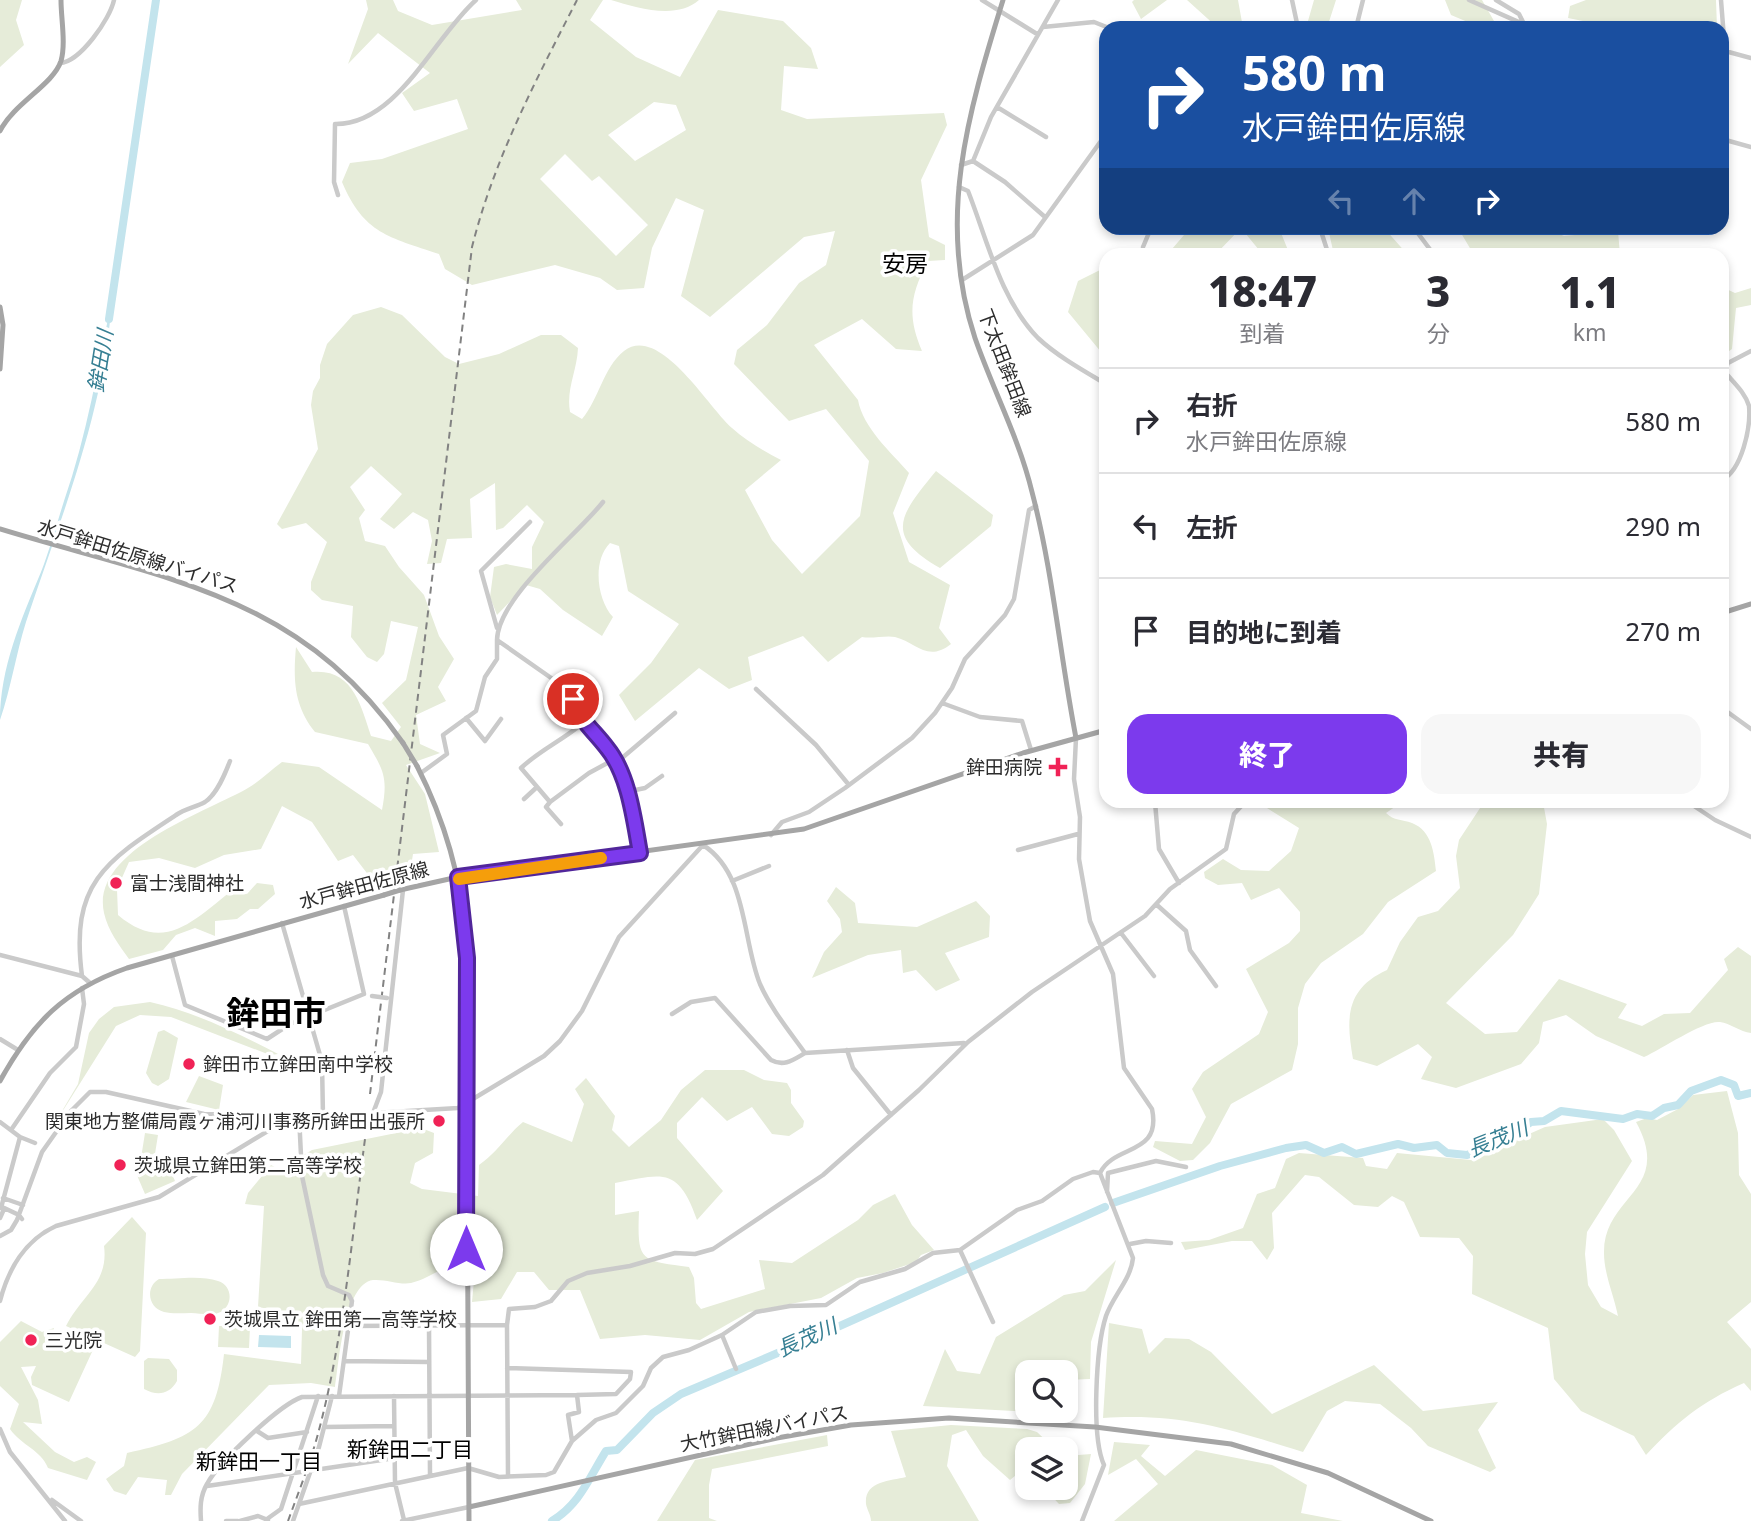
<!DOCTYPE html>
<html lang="ja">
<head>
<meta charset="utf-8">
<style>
  body { margin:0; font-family:"Noto Sans","Noto Sans JP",sans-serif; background:#f7f7f7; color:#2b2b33; height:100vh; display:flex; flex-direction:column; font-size:26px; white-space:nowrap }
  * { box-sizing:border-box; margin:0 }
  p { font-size:23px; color:#7c7c81 }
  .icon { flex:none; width:38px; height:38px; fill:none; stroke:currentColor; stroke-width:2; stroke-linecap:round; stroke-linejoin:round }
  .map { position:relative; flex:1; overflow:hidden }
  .drawer { position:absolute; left:1099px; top:248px; width:630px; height:560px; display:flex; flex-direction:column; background:#fff; border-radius:21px; box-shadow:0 4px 10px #0003 }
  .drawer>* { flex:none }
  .guide { position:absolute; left:1099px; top:21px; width:630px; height:214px; border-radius:21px; box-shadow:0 4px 10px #0003; background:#1a4fa0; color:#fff; overflow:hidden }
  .fabs { position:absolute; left:1015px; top:1360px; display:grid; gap:14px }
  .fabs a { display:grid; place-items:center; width:63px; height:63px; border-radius:14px; background:#fff; box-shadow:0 4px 10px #0003; font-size:35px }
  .pin { position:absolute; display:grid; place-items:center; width:60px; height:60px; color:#fff; margin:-30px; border:4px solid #fff; border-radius:50%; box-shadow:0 2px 7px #0007 }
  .me { position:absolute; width:77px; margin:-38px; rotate:0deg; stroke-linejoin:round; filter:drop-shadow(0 0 5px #0008) }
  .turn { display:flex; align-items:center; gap:24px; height:147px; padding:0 28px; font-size:32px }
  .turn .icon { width:91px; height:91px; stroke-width:2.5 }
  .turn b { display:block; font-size:49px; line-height:60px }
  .lanes { display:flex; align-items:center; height:66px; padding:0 28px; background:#0003; justify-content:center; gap:35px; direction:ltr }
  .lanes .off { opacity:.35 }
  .eta { display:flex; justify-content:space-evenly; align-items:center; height:119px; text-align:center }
  .eta b { font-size:42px; font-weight:800; line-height:49px }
  .cta { display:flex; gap:14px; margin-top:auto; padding:14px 28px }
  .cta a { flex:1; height:80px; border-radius:21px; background:#7c3aed; color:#fff; font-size:28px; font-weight:800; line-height:80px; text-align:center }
  .cta a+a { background:#f7f7f7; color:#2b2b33 }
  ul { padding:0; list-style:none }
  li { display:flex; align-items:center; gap:21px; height:105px; padding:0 28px; border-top:2px solid #e1e1e2 }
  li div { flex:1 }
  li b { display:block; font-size:26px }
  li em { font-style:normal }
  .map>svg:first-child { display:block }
  .green { fill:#e6ecd9; fill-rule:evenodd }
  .water { fill:#c3e4ed }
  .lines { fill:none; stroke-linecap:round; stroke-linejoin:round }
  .river { stroke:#c3e4ed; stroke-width:8 }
  .minor { stroke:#cacaca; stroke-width:4.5 }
  .major { stroke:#a5a5a5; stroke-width:5 }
  .rail { stroke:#828282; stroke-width:2; stroke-dasharray:7 5; stroke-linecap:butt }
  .minor-bridge { stroke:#cacaca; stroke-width:4.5 }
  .major-bridge { stroke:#a5a5a5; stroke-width:5 }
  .route-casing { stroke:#51269a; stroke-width:18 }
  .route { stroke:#7c3aed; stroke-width:12 }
  .slow { stroke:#f59e0b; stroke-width:12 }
  .poi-dot { fill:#f02256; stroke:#fff; stroke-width:2.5 }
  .labels { text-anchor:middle; stroke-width:7; stroke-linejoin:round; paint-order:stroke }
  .street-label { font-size:19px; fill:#2d2d2d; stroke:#fff }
  .poi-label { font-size:19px; fill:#2d2d2d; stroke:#fff; text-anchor:start }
  .water-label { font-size:21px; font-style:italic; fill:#367f93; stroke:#fff }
  .neighbourhood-label { font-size:21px; fill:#000; stroke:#fff }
  .quarter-label { font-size:23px; fill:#000; stroke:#fff }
  .town-label { font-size:33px; font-weight:bold; fill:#000; stroke:#fff }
</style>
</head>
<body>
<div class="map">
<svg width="1751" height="1521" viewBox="0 0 1751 1521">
  <rect width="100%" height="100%" fill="#fff"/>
  <path class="green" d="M0 0H22L16 20 24 45 0 67Z
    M366 0H393L398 11 432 25 522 10 516 0H603L590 20 636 57 680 77 718 10 783 21 811 48 818 69 784 66 781 110 807 119 944 113 947 125 921 180 929 237 945 245V260L928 261C910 295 907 316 922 351L896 349 862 319 814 345 858 400C863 428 891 452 909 473L893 513 909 562 950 585 939 628 951 644C927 663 916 642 895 637 886 635 872 639 862 637L828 662 803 636 748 657 752 680 729 689 699 668 635 721 619 695 651 663 679 624 628 591 619 546 610 543C592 561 597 600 613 617L602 636 563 610 540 589 526 585 497 615 490 597 494 567 506 564 532 569V547L544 522 527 505 503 528 496 530 495 483 470 499 472 538 447 539 441 563 427 564 432 541 428 520 413 512 394 529 380 519 402 494 371 466 350 487 365 510 359 518 365 541 385 546 399 567 424 595 439 636 454 659 438 687 446 701 416 715 420 744 440 753 406 765 425 794 439 852 413 854 409 879 383 886 373 881 353 855 338 861 312 822 282 806 261 849 224 855 195 868 159 858 129 862 117 889 118 915C165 955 195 919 235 888L247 894 257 883 273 885 275 894 258 909H250L237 919 215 921V936L195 928 176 935 163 950 129 959C119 945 108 931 104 913 90 850 207 812 248 788 260 781 271 770 282 762L319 767 382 810C388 778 384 771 368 744L315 732C294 706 293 680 296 647L312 672C353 668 361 706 371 736L391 741 401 727 382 703 406 680 418 627 391 621 384 654 377 662 367 657 351 637 353 606 322 600 311 590V582L327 542 306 523 282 529 277 524 318 449 311 405 313 391 320 378V365L327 344 353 315 381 307 402 315 445 357 459 364 499 354 541 335H561L578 348C577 371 566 389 570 412L582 419C599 399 603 368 624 351 659 323 709 408 732 428 746 441 764 451 781 460L745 490 772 540 802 574 860 516 869 461 826 409 789 421 734 364 737 350 767 325 799 283 826 265 835 231 804 237 710 317 681 296 704 210 676 198 652 248 644 288 617 290 600 278 555 265 472 285 445 269 439 254C389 237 364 234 342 182L350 163 382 159 468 129 457 99 414 111 402 93 430 73 378 33 348 64 368 9ZM654 102 676 105 686 130 635 161 608 135ZM565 154 592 181 599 176 648 225 616 256 540 179Z
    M611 0H699C677 20 637 8 611 0Z
    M1134 0H1167L1141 19 1132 2Z
    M1187 0H1238L1243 28H1218Z
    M1314 0H1336L1327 28H1306Z
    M1445 0H1482L1498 28H1482L1451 15Z
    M1586 0H1716L1717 28H1591L1588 22 1568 18 1570 6Z
    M1190 228H1279L1290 255H1254L1259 250 1241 228 1215 255 1166 256Z
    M1328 228H1384L1408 255H1334Z
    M1458 228H1544L1564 236 1618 231 1620 255H1474Z
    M1106 267V358L1068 312 1078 281Z
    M1722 287 1735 293 1751 288V305L1736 308 1732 349 1722 356Z
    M936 471 993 515 991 526 940 568C882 535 901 514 936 471Z
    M1252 802H1402L1386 813C1394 821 1402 819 1412 823 1432 831 1434 853 1436 871L1388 902 1363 934 1321 963 1305 984 1298 1008V1044L1292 1070 1231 1104 1210 1143 1193 1160 1180 1161 1153 1147 1155 1141 1192 1144 1206 1117 1192 1089 1203 1072 1259 1034 1268 1012 1246 969 1289 943 1300 931V912L1279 888 1251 900 1242 883 1218 885 1205 878 1204 872 1223 859 1241 870 1269 871 1291 851 1299 828 1267 808 1249 807Z
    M1484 802H1543L1547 824 1539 894 1513 935 1446 1003 1485 1034 1517 1032 1559 979 1627 1004 1618 1018 1642 1026 1664 1014 1690 1013 1728 970 1724 959 1738 947 1751 956V1033C1740 1032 1730 1023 1720 1022 1704 1020 1662 1049 1644 1057L1596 1036 1566 1015 1543 1022 1539 1043 1521 1064 1456 1088 1421 1079 1432 1057 1418 1044 1377 1066 1353 1059C1346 1019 1345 989 1387 970L1400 942 1418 917 1438 911 1460 888 1456 856 1459 840Z
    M836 887 855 903 858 923 917 927 976 901 990 916 989 937 945 953 960 980 936 991 916 970 903 973 901 950 868 955 812 978 824 952 842 932 840 919 827 901Z
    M150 1002C195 1012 237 1033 278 1054L270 1055 171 1017 140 1015 116 1026 52 1128 78 1084 89 1033 99 1019 114 1007Z
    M164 1030 178 1038 169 1079 158 1086 152 1083 146 1073 158 1032Z
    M705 1070H744L764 1080 787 1083 791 1090V1103L804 1121 803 1127 789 1136 772 1134 752 1107 727 1121 702 1097 677 1123V1138L723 1191 697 1220C678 1166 663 1174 615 1183V1215L639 1211C637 1262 640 1260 689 1267L694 1278 696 1303 701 1309 765 1289 759 1260 792 1263 858 1220 873 1205 895 1194 912 1225 934 1250 921 1255 916 1262 883 1273 857 1278 821 1298 749 1312 700 1340 645 1335 600 1339 580 1290H549L534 1272H517L501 1299 472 1302 476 1258C448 1259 436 1277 411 1283 399 1285 386 1279 373 1280 344 1284 339 1363 335 1387L311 1383 269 1385 182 1474 171 1495H165L167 1480 138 1477 126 1495 114 1491 106 1479 124 1466 127 1453C196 1438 216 1427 224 1354L301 1364 302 1329 278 1328 280 1311 258 1307 264 1206 245 1204 248 1193 271 1165 286 1173 297 1159 312 1150 421 1128 434 1133 433 1153 415 1163 410 1183 422 1189 478 1196 479 1165C497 1153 507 1135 523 1122L572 1142 584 1104 575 1089 586 1078 615 1116 612 1130 629 1147 661 1120 681 1090Z
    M199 1076 223 1085 219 1110 186 1102Z
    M1727 1091 1738 1133 1739 1175 1751 1194V1302L1727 1322 1751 1349V1391L1744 1383C1701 1402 1677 1422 1646 1455L1634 1436 1581 1411 1554 1379 1548 1328 1472 1294 1473 1256 1459 1238 1420 1237 1404 1202 1392 1196 1378 1207 1354 1205 1319 1177 1305 1175 1272 1213 1274 1248 1267 1260 1252 1241H1232L1185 1250 1181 1242 1209 1240 1243 1228 1257 1194 1275 1188 1286 1159 1299 1153 1363 1158 1366 1166 1387 1169 1397 1153 1471 1160 1545 1127 1603 1119 1614 1130 1632 1161 1587 1232 1585 1254 1588 1285 1601 1307 1618 1316C1614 1296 1604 1274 1604 1253 1603 1195 1674 1191 1636 1122L1647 1118 1657 1120 1678 1109 1693 1095Z
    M145 1133 158 1135 154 1160 141 1158Z
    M166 1160 175 1181 145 1194 136 1173Z
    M132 1217 146 1233 140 1351 135 1357 66 1326C81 1296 109 1283 104 1246Z
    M1116 1260 1091 1342 1090 1379 1066 1380V1372H1027V1410L1034 1412 923 1406 945 1349 957 1371 980 1374 996 1337 1064 1295 1085 1291Z
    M159 1279C176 1279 202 1275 218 1281 234 1286 233 1308 218 1313 210 1316 199 1313 191 1313 182 1313 172 1314 164 1312 148 1308 145 1287 159 1279Z
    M21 1321 42 1332 54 1328 52 1337 55 1331 77 1332 97 1341 69 1402 32 1385 31 1377 36 1366 21 1367 38 1400 42 1424 23 1422 55 1452 74 1462 87 1457 96 1462 87 1480 48 1468C41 1450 21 1445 10 1429L19 1404 0 1386V1342Z
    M1109 1323 1142 1329 1149 1354 1165 1338 1189 1339 1211 1352 1272 1414 1374 1365 1423 1411 1498 1402 1478 1430 1496 1468 1490 1472 1428 1446 1411 1428 1380 1404 1345 1401 1327 1411 1303 1452C1228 1429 1183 1413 1103 1418Z
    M219 1326 250 1327 249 1348 218 1347Z
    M148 1358 169 1359 177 1370V1381C169 1395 157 1396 144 1389V1361Z
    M951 1425 1027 1429 1037 1432 1055 1449H1027V1470L1025 1468 1010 1480 983 1456 966 1430 952 1435 947 1466 979 1521H871C871 1515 867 1510 866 1504 864 1481 890 1481 906 1477L891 1431Z
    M827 1435 828 1446 712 1469 709 1485V1518L717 1521H657L695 1460Z
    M1114 1442 1150 1445 1141 1456 1165 1476 1196 1450 1272 1465 1307 1485 1301 1513 1343 1521H1114L1158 1484 1136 1459 1108 1475Z
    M1091 1454 1085 1484 1070 1503 1059 1504 1044 1488H1066V1456Z"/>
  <path class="water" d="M112 299C104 413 62 514 26 622 16 654 11 688 0 720 0 668 21 620 41 572 49 552 57 523 64 501 87 435 98 367 112 299Z
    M259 1335 291 1336V1348L258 1347Z"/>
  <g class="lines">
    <path class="river" d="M109 319 156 0
      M1113 1203 1220 1166 1286 1148 1306 1145 1324 1153 1342 1147 1356 1154 1398 1144 1414 1148 1437 1145 1447 1153 1467 1155 1504 1141 1531 1122 1544 1121 1561 1111 1623 1119 1637 1114 1652 1116 1664 1108 1678 1105 1691 1091 1721 1080 1734 1085 1738 1096 1751 1093
      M552 1521C580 1504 589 1478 606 1451L617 1450 653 1413 681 1394 813 1338 1105 1207"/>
    <path class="minor" d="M982 0 1037 34
      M1292 0 1298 28
      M1469 0 1532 28
      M1496 0 1519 14 1524 24
      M1721 0 1725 51 1751 58
      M1043 27 1094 22 1109 28
      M1356 28 1363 0
      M60 63C80 62 110 19 114 0
      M997 107 1046 137
      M1722 139 1751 147
      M973 161 1005 182 1045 217
      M961 165 973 161 991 117 1058 0
      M959 187 968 191C987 239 1000 299 1038 338 1057 356 1084 371 1106 384
      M338 195 334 182 335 124C397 125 434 37 476 0
      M1320 228 1329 256
      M1414 228 1435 256
      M1143 247 1151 228
      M1259 256 1262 253
      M962 280 1033 235 1106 134
      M1722 480C1742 470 1751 427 1749 406 1745 392 1733 382 1724 371L1728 363 1751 351
      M603 502C577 535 498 597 497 640L564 687 572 696 585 726 609 749 629 801 640 852
      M497 628 481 571 530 522
      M756 689 816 745 849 785
      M942 703 980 717 1022 721 1031 750
      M1722 708 1751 729
      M466 718 485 741 501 719
      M583 723C563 740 540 750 521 768L550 802 589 773 613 760
      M1076 738 1074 779 1080 817 1079 859 1090 921 1113 974 1124 1068 1152 1109C1162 1156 1114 1144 1100 1173L1133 1258C1131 1279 1113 1296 1106 1316 1096 1347 1091 1436 1104 1465L1082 1521
      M615 764 675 713
      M421 773 447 754 443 735 476 711 485 677 497 659V640
      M626 792 645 788 662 776
      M524 799 537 787
      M550 802 546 807 561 824
      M1155 802 1159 849 1179 883
      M1688 802 1715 820 1751 837
      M771 835 782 822 809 812 845 788 912 738 935 713 952 688 965 659 1005 615 1014 599 1029 510 1036 506
      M1018 850 1078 834
      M732 881 769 866
      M1157 905 1186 931 1190 950 1216 986
      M282 923 322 1062 323 1116
      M1121 933 1154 976
      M0 955 82 976 90 983
      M172 956 185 1005 267 1039 290 1024 364 994 344 906
      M82 976C70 884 104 862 176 815 185 809 196 807 205 802 217 794 225 774 230 761
      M672 1014 691 1002 715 998 771 1060C784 1067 793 1060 805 1053L964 1043
      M0 1039 18 1050
      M847 1050 853 1068 891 1115
      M373 1113 381 1092 403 890
      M299 1115 302 1176 323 1275 328 1286 349 1295 352 1301 339 1396
      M0 1122 20 1137 1 1208
      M11 1130 50 1073 76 1047 84 1004 82 988
      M20 1137 35 1143
      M1107 1192 1108 1173 1156 1161 1186 1167
      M3 1198 23 1205
      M0 1206 19 1215 22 1219
      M0 1218 4 1209
      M0 1236 11 1230 17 1220 42 1152 71 1111 90 1092H106L204 1114 323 1116 458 1108 544 1056 560 1041 582 1011 619 937 703 845C748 874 742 940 760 984 771 1009 790 1032 805 1053
      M1130 1244 1146 1241 1171 1243
      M960 1250 993 1322
      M0 1301C8 1270 25 1240 56 1226L159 1197 291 1117
      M507 1325 509 1309 535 1307 551 1301 568 1281 587 1273 630 1266 675 1253 695 1254 713 1249 823 1175 919 1090 968 1042 1032 992 1145 916 1170 889 1226 849 1234 814 1245 802
      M349 1326 507 1325 508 1476
      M429 1326 430 1475
      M722 1335 736 1369
      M344 1361 428 1362
      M507 1368 631 1372 630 1379 616 1394 577 1395
      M394 1396 395 1483 404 1520
      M324 1427 394 1426
      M0 1429 10 1452 65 1521
      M257 1431 268 1438 307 1432
      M207 1486 395 1458
      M52 1500 81 1521
      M299 1504 468 1468 499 1477 546 1475 554 1472 572 1441 596 1420 616 1413 643 1386 651 1368 663 1357 689 1350 722 1335 756 1312 790 1306 826 1305 860 1282 905 1269 933 1253 960 1250 1017 1210 1042 1201 1073 1179 1093 1172 1100 1173
      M267 1519 281 1509 318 1396
      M201 1521C200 1508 200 1496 207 1484 219 1462 279 1405 302 1397L577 1395 579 1412 568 1415 572 1441
      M226 1521H238
      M240 1521 258 1516 268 1520
      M293 1521 319 1447 332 1396
      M402 1521 469 1507"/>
    <path class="major" d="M1003 0C968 113 936 220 975 338 993 390 1019 438 1032 492 1053 572 1060 656 1076 738
      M0 131C14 103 53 85 61 61 66 43 61 19 61 0
      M0 307 3 325 0 369
      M0 529C163 579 298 593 403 743
      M1722 613 1751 604
      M417 766C445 821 461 876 466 938L469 1521
      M400 890 458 877 804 829 1023 753 1106 730
      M0 1081C32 1023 64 990 127 968L384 895
      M469 1507 777 1438 851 1425 949 1418 1095 1427 1231 1444 1328 1473 1431 1521"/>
    <path class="rail" d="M370 1094 472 247C494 159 536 80 577 0
      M288 1521C299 1491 311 1461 319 1430 344 1335 352 1236 365 1139"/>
    <path class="minor-bridge" d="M372 996 387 998"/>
    <path class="major-bridge" d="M403 743 417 766
      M384 895 400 890"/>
  </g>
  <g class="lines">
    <defs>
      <path id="route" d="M466 1249 467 958 458 877 640 853C634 820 629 775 607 748 591 727 584 726 573 699"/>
    </defs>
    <use href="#route" class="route-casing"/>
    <use href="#route" class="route"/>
    <path class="slow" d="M459 879 601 858"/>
  </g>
  <g class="poi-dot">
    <path d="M1054.5 756.5h7v7h7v7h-7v7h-7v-7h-7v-7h7z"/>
    <circle cx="116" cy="883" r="7"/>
    <circle cx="189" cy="1064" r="7"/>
    <circle cx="439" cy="1121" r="7"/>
    <circle cx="120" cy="1165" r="7"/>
    <circle cx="210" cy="1319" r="7"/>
    <circle cx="31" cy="1340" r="7"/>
  </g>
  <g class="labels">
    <g class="street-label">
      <text transform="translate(1005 363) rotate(69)" y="7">下太田鉾田線</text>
      <text transform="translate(138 556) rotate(17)" y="7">水戸鉾田佐原線バイパス</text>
      <text transform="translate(364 885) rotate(-15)" y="7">水戸鉾田佐原線</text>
      <text transform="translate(764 1428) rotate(-11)" y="7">大竹鉾田線バイパス</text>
    </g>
    <g class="poi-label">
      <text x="1042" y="774" text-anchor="end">鉾田病院</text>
      <text x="130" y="890">富士浅間神社</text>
      <text x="203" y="1071">鉾田市立鉾田南中学校</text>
      <text x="425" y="1128" text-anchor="end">関東地方整備局霞ヶ浦河川事務所鉾田出張所</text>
      <text x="134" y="1172">茨城県立鉾田第二高等学校</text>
      <text x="224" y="1326">茨城県立 鉾田第一高等学校</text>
      <text x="45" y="1347">三光院</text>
    </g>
    <g class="water-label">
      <text transform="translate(101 361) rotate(-81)" y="7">鉾田川</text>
      <text transform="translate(1498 1139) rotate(-22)" y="7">長茂川</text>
      <text transform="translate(807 1338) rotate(-24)" y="7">長茂川</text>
    </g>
    <g class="neighbourhood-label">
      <text x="410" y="1457">新鉾田二丁目</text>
      <text x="259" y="1469">新鉾田一丁目</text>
    </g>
    <g class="quarter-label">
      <text x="905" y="272">安房</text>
    </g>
    <g class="town-label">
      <text x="276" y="1025">鉾田市</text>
    </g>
  </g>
</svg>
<div class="fabs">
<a><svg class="icon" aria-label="search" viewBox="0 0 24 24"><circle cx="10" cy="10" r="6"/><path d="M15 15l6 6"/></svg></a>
<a><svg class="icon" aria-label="layers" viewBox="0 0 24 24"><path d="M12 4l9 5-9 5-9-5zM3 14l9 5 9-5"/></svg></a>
</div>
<div class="pin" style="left:573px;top:699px;background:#d93025"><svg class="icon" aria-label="arrive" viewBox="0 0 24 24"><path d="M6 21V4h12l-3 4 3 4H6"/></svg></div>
<svg class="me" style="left:466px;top:1249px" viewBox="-20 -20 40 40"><circle r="19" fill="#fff"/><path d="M0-13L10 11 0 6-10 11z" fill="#7c3aed"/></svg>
<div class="guide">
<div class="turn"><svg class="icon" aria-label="right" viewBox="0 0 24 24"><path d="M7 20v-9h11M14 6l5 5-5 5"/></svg><div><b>580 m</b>水戸鉾田佐原線</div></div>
<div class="lanes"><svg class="icon off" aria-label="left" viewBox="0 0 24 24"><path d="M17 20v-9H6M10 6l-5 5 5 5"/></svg><svg class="icon off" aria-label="ahead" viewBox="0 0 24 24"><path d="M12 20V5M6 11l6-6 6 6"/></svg><svg class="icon" aria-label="right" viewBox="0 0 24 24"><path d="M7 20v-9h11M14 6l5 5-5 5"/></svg></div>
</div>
<section class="drawer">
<div class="eta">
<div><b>18:47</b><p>到着</p></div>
<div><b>3</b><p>分</p></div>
<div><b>1.1</b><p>km</p></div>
</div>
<ul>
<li><svg class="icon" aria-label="right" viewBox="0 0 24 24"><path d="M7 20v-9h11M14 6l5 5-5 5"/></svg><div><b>右折</b><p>水戸鉾田佐原線</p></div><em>580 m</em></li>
<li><svg class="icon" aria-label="left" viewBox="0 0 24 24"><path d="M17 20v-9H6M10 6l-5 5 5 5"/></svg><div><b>左折</b></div><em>290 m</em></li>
<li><svg class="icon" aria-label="arrive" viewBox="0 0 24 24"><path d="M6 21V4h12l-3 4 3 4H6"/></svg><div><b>目的地に到着</b></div><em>270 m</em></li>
</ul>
<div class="cta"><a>終了</a><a>共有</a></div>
</section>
</div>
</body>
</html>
